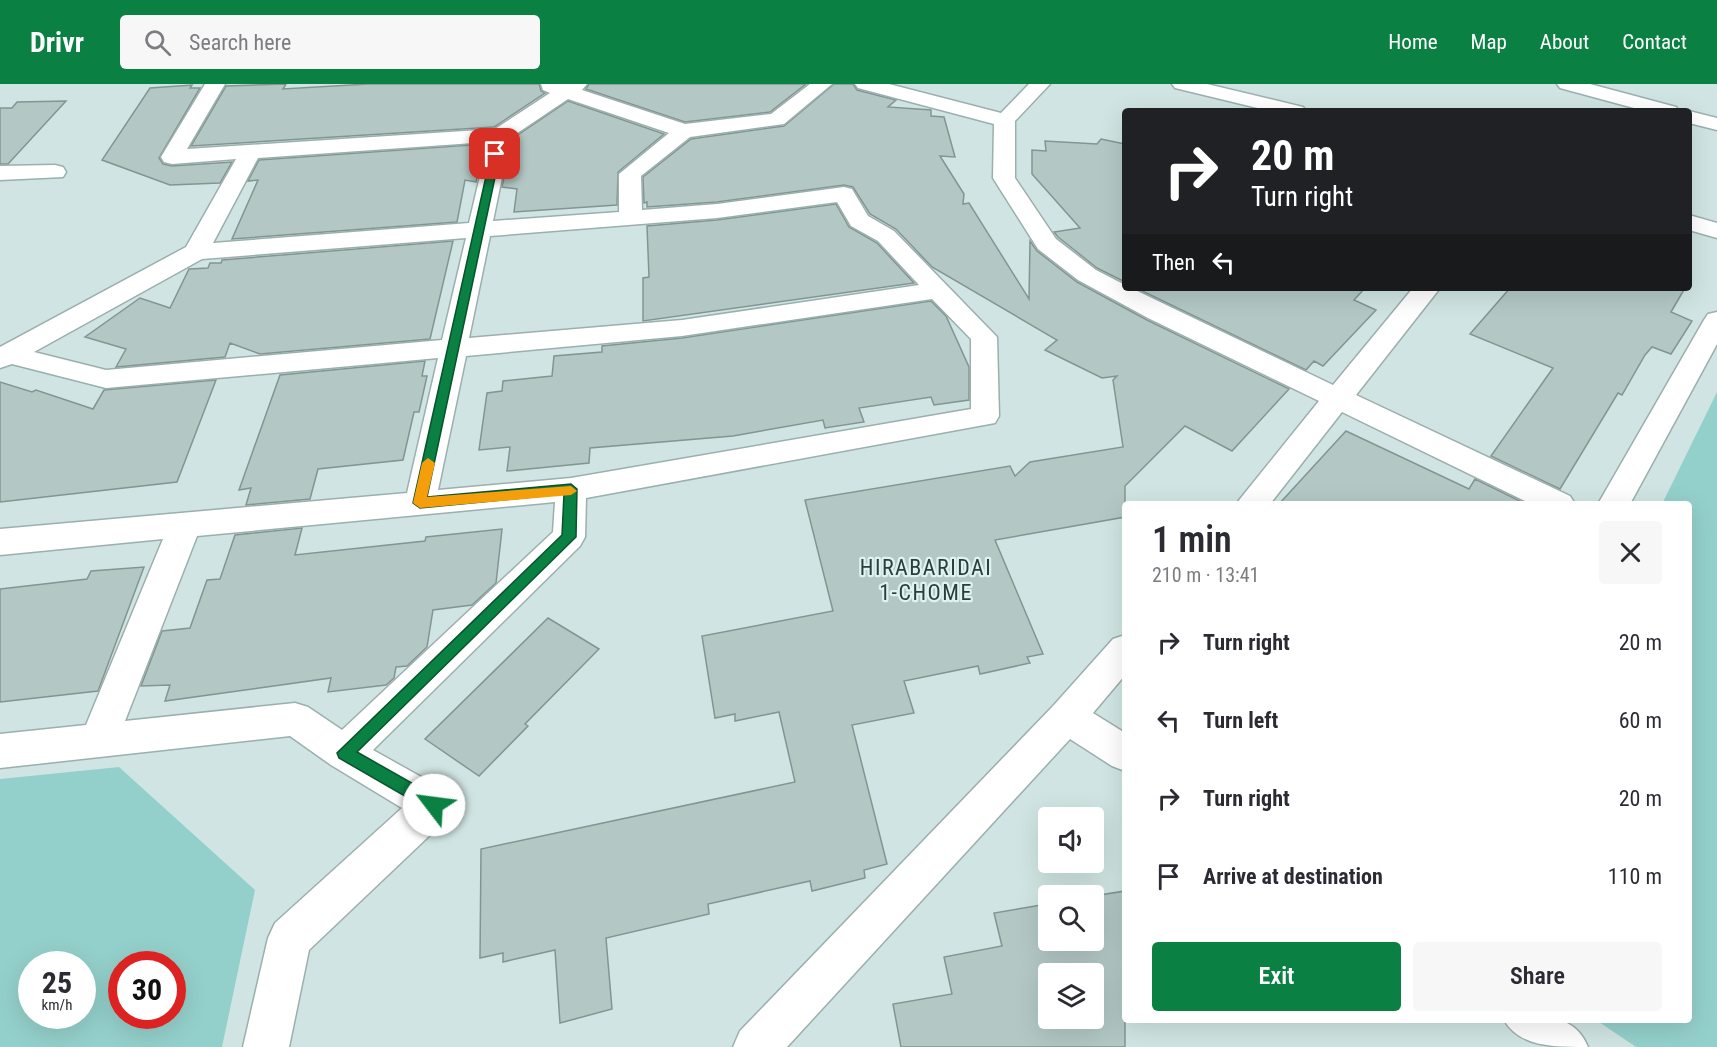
<!DOCTYPE html>
<html lang="en">
<head>
<meta charset="utf-8">
<style>
  body { margin:0; font-family:"Roboto Condensed",sans-serif; background:#f7f7f7; color:#2b2b33; height:100vh; display:flex; flex-direction:column; font-size:22px; white-space:nowrap }
  * { box-sizing:border-box; margin:0 }
  p { font-size:20px; color:#7c7c81 }
  .icon { flex:none; width:33px; height:33px; fill:none; stroke:currentColor; stroke-width:2; stroke-linecap:round; stroke-linejoin:round }
  .map { position:relative; flex:1; overflow:hidden }
  .sheet { position:absolute; left:1122px; top:417px; width:570px; height:522px; display:flex; flex-direction:column; background:#fff; border-radius:6px; box-shadow:0 6px 24px #0002 }
  .sheet>* { flex:none }
  .top-card { position:absolute; left:1122px; top:24px; width:570px; height:183px; border-radius:6px; box-shadow:0 6px 24px #0002; background:#202124; color:#fff; overflow:hidden }
  .tools { position:absolute; left:1038px; top:723px; display:grid; gap:12px }
  .tools a { display:grid; place-items:center; width:66px; height:66px; border-radius:6px; background:#fff; box-shadow:0 6px 24px #0002; font-size:30px }
  .speed { position:absolute; left:18px; top:867px; display:flex; gap:12px; font-size:30px; font-weight:700; text-align:center }
  .speed>* { display:grid; place-content:center; width:78px; height:78px; border-radius:50%; background:#fff; box-shadow:0 6px 24px #0002; line-height:1 }
  .speed small { font-size:15px; font-weight:400 }
  .speed .limit { border:9px solid #d22; background:#fff; color:#111 }
  .pin { position:absolute; display:grid; place-items:center; width:51px; height:51px; color:#fff; margin:-26px; border-radius:12px; box-shadow:0 3px 9px #0006 }
  .me { position:absolute; width:66px; margin:-33px; rotate:300deg; stroke-linejoin:round; filter:drop-shadow(0 0 4px #0008) }
  .turn { display:flex; align-items:center; gap:21px; height:126px; padding:0 30px; font-size:27px }
  .turn .icon { width:78px; height:78px; stroke-width:2.5 }
  .turn b { display:block; font-size:42px; line-height:51px }
  .then { display:flex; align-items:center; height:57px; padding:0 30px; background:#0003; gap:12px; font-size:22px }
  .round { display:grid; place-items:center; flex:none; width:63px; height:63px; border-radius:6px; background:#f7f7f7 }
  .head { display:flex; align-items:center; justify-content:space-between; height:102px; padding:0 30px }
  h1 { font-size:36px; font-weight:600; line-height:45px }
  .button { display:flex; gap:12px; margin-top:auto; padding:12px 30px }
  .button a { flex:1; height:69px; border-radius:6px; background:#0b8043; color:#fff; font-size:24px; font-weight:600; line-height:69px; text-align:center }
  .button a+a { background:#f7f7f7; color:#2b2b33 }
  ul { padding:0; list-style:none }
  li { display:flex; align-items:center; gap:18px; height:78px; padding:0 30px }
  li div { flex:1 }
  li b { display:block; font-size:22px }
  li em { font-style:normal }
  header { display:flex; align-items:center; gap:36px; box-sizing:border-box; height:84px; padding:0 30px; background:#0b8043; color:#fff }
  header strong { font-size:28px }
  nav { display:flex; gap:33px; margin-inline-start:auto; font-size:21px }
  .search { width:420px; height:54px; background:#f7f7f7; display:flex; align-items:center; gap:15px; box-sizing:border-box; padding:0 21px; border-radius:6px; color:#7c7c81; font-size:22px }
  .map>svg:first-child { display:block }
  .green { fill:#94d0cb; fill-rule:evenodd }
  .building { fill:#b3c8c5; stroke:#829593; stroke-width:1.5; fill-rule:evenodd }
  .lines { fill:none; stroke-linecap:round; stroke-linejoin:round }
  .minor-casing { stroke:#9bafad; stroke-width:3 }
  .minor { fill:#fff; fill-rule:evenodd }
  .route { fill:#0b8043; stroke:#07532c; stroke-width:1.5 }
  .slow { fill:#f59e0b }
  .labels { text-anchor:middle; stroke-width:4.5; stroke-linejoin:round; paint-order:stroke }
  .neighbourhood-label { font-size:22px; letter-spacing:1.5px; fill:#2c3d3c; stroke:#ddf3f0 }
</style>
</head>
<body>
<header>
<strong>Drivr</strong>
<div class="search"><svg class="icon" aria-label="search" viewBox="0 0 24 24"><circle cx="10" cy="10" r="6"/><path d="M15 15l6 6"/></svg>Search here</div>
<nav><a>Home</a><a>Map</a><a>About</a><a>Contact</a></nav>
</header>
<div class="map">
<svg width="1717" height="963" viewBox="0 0 1717 963">
  <rect width="100%" height="100%" fill="#d0e5e3"/>
  <path class="green" d="M1717 308V963H1636L1596 936H1689V420H1662Z
    M119 683 255 806 222 963H0V695ZM32 880H82V932H32ZM122 880H172V932H122Z"/>
  <path class="building" d="M286 0 283 5 368 0H539L541 7 545 9 494 43 191 62 226 2Z
    M589 0H806L770 28 685 38 586 5Z
    M834 0H853L857 6 896 16 888 23 931 26V32L944 33 955 73 940 72 964 110 963 120 969 119 1029 215 1030 157 1037 167 1077 198 1147 236 1289 305 1232 367 1185 342 1125 402V433L995 456 1043 570 1027 573 1030 579 980 590 978 582 904 597 914 629 852 641 887 780 864 786 865 794 812 807 810 797 708 820 709 830 606 854 612 925 560 939 555 866 503 878V869L480 874 481 765 795 698 779 628 735 637V630L715 634 702 552 833 527 805 416 1010 382 1015 392 1030 378 1123 363 1113 296 1117 292 1102 294 1045 266 1057 256 932 183 896 145 870 130 853 103 844 101 717 118 647 123V118L644 119 643 93 691 55 784 42Z
    M192 1 190 4H200L159 74 163 80 172 82 232 78 220 99 170 101 102 76 150 4Z
    M66 17 8 80H0V24H12L17 18Z
    M568 17 664 50 618 88 617 121 514 128 517 105 502 103 512 55Z
    M1101 55 1125 60V198L1097 184 1058 153 1054 148 1080 144 1032 90V66L1046 67 1045 57 1097 60Z
    M485 60 476 98 465 96 457 138 232 155 258 96 248 97 259 76Z
    M836 120 849 143 877 159 914 199 643 237V194L649 193 647 142 717 136Z
    M453 157 430 255 260 270 230 259 225 273 116 283 126 265 85 253 140 214 170 224 189 185 208 184 210 179H221L222 176Z
    M1136 204H1365L1354 216 1376 226 1323 282 1314 277 1306 286Z
    M1510 204H1685L1671 228 1692 237 1671 270 1652 263 1645 271 1622 311 1618 309 1560 405 1491 372 1553 284 1470 250Z
    M931 217 946 232 969 283V316L934 321 931 313 859 324 864 338 825 344 823 336 733 352 590 364 589 379 507 387 510 363 479 366 487 309 502 307 503 297 552 292 554 272 602 268V262L682 254Z
    M425 277 422 292H427L419 328H414L403 376 318 385 310 415 246 421 251 404 239 406 280 291Z
    M216 296 177 398 0 418V298L32 308 36 306 93 325 104 306Z
    M1346 347 1469 405 1475 395 1526 420H1279Z
    M302 444 295 471 425 457 426 453 502 445 496 499 472 521 433 526 427 563 407 582 396 583 394 594 386 601 328 608 331 594 165 617 170 601 141 602 162 547 190 544 207 496 220 495 235 451Z
    M144 483 98 607 0 618V505L87 495 91 487Z
    M548 534 599 565 525 640 528 642 479 692 425 655Z
    M1125 807V963H901L893 920 952 910 944 873 1002 862 994 829 1048 820V856H1094V812ZM1048 890H1094V934H1048Z"/>
  <g class="lines">
    <defs>
      <path id="minor" d="M205 0H225L187 65 495 45 550 9 543 6 541 0H587L582 6 685 40 771 30 810 0H832L784 40 690 53 641 92 642 126 717 120 844 103 852 105 868 132 894 147 997 253 999 332 995 339 586 414 585 453 580 462 373 666 448 708 454 721 448 734 309 866 289 963H243L268 854 275 839 402 724 331 681 290 652 0 684V650L86 641 163 455 0 471V445L407 409 438 274 106 304 12 280 0 284V263L186 163 236 75 172 80 164 78 161 73ZM568 15 669 49 619 90V128L493 137 510 54ZM488 58 469 139 213 159 258 74ZM837 118 851 142 878 157 919 201 682 236 469 254 490 152 717 134ZM466 154 442 256 106 286 34 268 202 175ZM932 215 971 255V325L571 394 438 406 466 272 682 252ZM555 418 553 448 342 646 308 623 295 619 125 637 197 452Z
        M855 0H889L1001 29 1029 0H1050L1015 37V94L1056 155 1096 186 1125 201V204H1131L1333 301 1413 204H1440L1356 311 1570 412 1575 420H1531L1342 328 1270 420H1236L1319 317 1148 234 1078 196 1038 165 993 94 994 40 858 4Z
        M1172 0H1207L1303 23 1306 27H1270L1175 4Z
        M1557 0H1590L1676 23 1679 27H1645L1560 4Z
        M1689 27 1717 34V46L1689 39Z
        M55 81 63 83 66 88 63 93 0 96V82Z
        M1689 131 1717 139V154L1689 146Z
        M1717 228V260L1630 420H1598L1704 236 1708 230Z
        M1125 551V591L1093 629 1125 649V687L1112 682 1070 655 787 963H733L740 947 1054 621 1113 555Z
        M1504 936C1540 936 1572 925 1588 963 1552 963 1520 963 1504 936Z"/>
    </defs>
    <use href="#minor" class="minor-casing"/>
    <use href="#minor" class="minor"/>
  </g>
  <path class="route" d="M495 67 500 70 427 413 571 400 577 405 576 453 357 668 440 715 442 721 440 726 434 729 339 674 337 669 562 451 564 410 420 424 413 419 491 70Z"/>
  <path class="slow" d="M428 374 435 379 427 413 571 402 577 407 571 411 420 424 413 419 422 379Z"/>
  <g class="labels">
    <g class="neighbourhood-label">
      <text x="926" y="491">HIRABARIDAI<tspan x="926" dy="25">1-CHOME</tspan></text>
    </g>
  </g>
</svg>
<div class="tools">
<a><svg class="icon" aria-label="sound" viewBox="0 0 24 24"><path d="M4 9h4l5-4v14l-5-4H4zM17 9q2 3 0 6"/></svg></a>
<a><svg class="icon" aria-label="search" viewBox="0 0 24 24"><circle cx="10" cy="10" r="6"/><path d="M15 15l6 6"/></svg></a>
<a><svg class="icon" aria-label="layers" viewBox="0 0 24 24"><path d="M12 4l9 5-9 5-9-5zM3 14l9 5 9-5"/></svg></a>
</div>
<div class="speed"><div>25<small>km/h</small></div><div class="limit">30</div></div>
<div class="pin" style="left:495px;top:70px;background:#d93025"><svg class="icon" aria-label="arrive" viewBox="0 0 24 24"><path d="M6 21V4h12l-3 4 3 4H6"/></svg></div>
<svg class="me" style="left:434px;top:721px" viewBox="-20 -20 40 40"><circle r="19" fill="#fff"/><path d="M0-13L10 11 0 6-10 11z" fill="#0b8043"/></svg>
<div class="top-card">
<div class="turn"><svg class="icon" aria-label="right" viewBox="0 0 24 24"><path d="M7 20v-9h11M14 6l5 5-5 5"/></svg><div><b>20 m</b>Turn right</div></div>
<div class="then">Then<svg class="icon" aria-label="left" viewBox="0 0 24 24"><path d="M17 20v-9H6M10 6l-5 5 5 5"/></svg></div>
</div>
<section class="sheet">
<div class="head"><div><h1>1 min</h1><p>210 m · 13:41</p></div><a class="round"><svg class="icon" aria-label="close" viewBox="0 0 24 24"><path d="M6 6l12 12M18 6L6 18"/></svg></a></div>
<ul>
<li><svg class="icon" aria-label="right" viewBox="0 0 24 24"><path d="M7 20v-9h11M14 6l5 5-5 5"/></svg><div><b>Turn right</b></div><em>20 m</em></li>
<li><svg class="icon" aria-label="left" viewBox="0 0 24 24"><path d="M17 20v-9H6M10 6l-5 5 5 5"/></svg><div><b>Turn left</b></div><em>60 m</em></li>
<li><svg class="icon" aria-label="right" viewBox="0 0 24 24"><path d="M7 20v-9h11M14 6l5 5-5 5"/></svg><div><b>Turn right</b></div><em>20 m</em></li>
<li><svg class="icon" aria-label="arrive" viewBox="0 0 24 24"><path d="M6 21V4h12l-3 4 3 4H6"/></svg><div><b>Arrive at destination</b></div><em>110 m</em></li>
</ul>
<div class="button"><a>Exit</a><a>Share</a></div>
</section>
</div>
</body>
</html>
